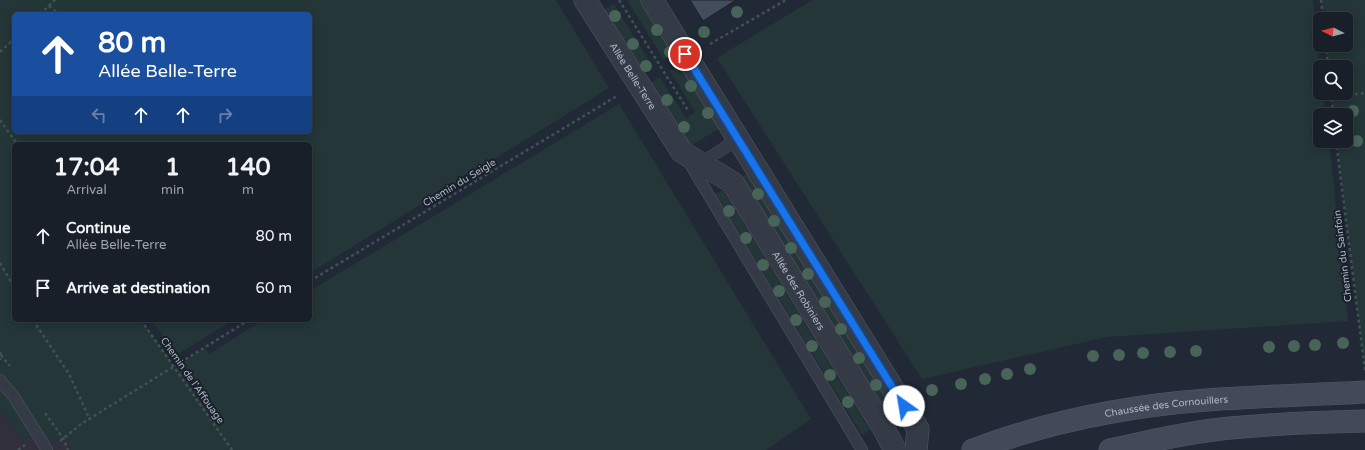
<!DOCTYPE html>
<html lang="en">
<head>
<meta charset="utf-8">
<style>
  body { margin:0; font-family:"Varela Round",sans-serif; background:#262c34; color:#f1f3f6; height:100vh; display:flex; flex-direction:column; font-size:15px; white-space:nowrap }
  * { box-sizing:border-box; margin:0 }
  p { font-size:13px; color:#9fa2a8 }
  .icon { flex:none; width:22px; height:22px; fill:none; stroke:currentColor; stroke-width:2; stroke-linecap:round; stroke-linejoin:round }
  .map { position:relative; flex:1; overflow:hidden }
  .drawer { position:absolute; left:12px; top:142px; width:300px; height:180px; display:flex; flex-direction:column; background:#191f28; border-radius:6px; box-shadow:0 2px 10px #0003,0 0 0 1px #373d45 }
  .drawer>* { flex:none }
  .hud { position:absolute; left:12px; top:12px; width:300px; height:122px; border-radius:6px; box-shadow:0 2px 10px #0003,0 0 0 1px #373d45; background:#1a4fa0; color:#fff; overflow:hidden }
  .needle { width:26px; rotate:276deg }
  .tools { position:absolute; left:1313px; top:12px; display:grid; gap:8px }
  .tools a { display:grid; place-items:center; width:40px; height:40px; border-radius:6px; background:#191f28; box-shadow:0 2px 10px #0003,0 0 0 1px #373d45; font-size:20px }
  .pin { position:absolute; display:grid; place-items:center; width:34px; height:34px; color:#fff; margin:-17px; border:2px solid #fff; border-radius:50%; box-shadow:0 1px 4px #0007 }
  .me { position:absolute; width:44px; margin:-22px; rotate:328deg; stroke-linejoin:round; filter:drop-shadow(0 0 3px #0008) }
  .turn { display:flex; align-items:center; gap:14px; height:84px; padding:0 20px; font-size:18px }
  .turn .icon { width:52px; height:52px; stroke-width:2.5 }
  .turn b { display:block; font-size:28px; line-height:34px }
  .lanes { display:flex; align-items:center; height:38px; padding:0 20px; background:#0003; justify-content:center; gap:20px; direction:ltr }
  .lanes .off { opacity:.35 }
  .eta { display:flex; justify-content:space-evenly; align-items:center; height:68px; text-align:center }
  .eta b { font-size:24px; font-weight:700; line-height:28px }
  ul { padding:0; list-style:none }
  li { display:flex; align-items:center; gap:12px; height:52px; padding:0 20px }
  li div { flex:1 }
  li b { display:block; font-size:15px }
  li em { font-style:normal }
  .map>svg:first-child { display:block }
  .medical { fill:#312f3b }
  .green { fill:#243638; fill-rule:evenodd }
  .building { fill:#424c5b; stroke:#1c222d }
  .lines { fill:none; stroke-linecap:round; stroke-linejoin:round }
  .lane-casing { stroke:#525965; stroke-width:12 }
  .street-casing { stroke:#525965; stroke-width:23 }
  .secondary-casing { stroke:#525965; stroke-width:23 }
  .path { stroke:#405155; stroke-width:2.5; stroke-dasharray:3 3; stroke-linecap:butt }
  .lane { stroke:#343b47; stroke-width:11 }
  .street { stroke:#343b47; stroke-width:22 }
  .secondary { stroke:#424a5a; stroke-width:22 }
  .tree { fill:#486358 }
  .route-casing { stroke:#114b97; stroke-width:10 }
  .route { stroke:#1a73e8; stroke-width:7 }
  .labels { text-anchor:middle; stroke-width:4; stroke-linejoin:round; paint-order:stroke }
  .street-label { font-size:10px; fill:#aeb6c4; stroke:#1a202b }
</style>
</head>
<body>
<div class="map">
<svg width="1365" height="450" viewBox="0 0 1365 450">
  <rect width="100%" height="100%" fill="#212936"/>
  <path class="medical" d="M0 413 21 437 67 441 71 450H0Z"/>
  <path class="green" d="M0 0H556L609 88 310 273V144H14V320H141L174 367 205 348 209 354 263 320H310V291L619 104 811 419 766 450H71L67 441 21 437 0 413ZM14 14H310V132H14Z
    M627 0H644L676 53 664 60Z
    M812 0H1313L1320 67V93H1323L1326 115H1320V141H1329L1348 321 1107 337 922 379 717 58Z
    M1321 0H1365V370L1337 141H1346V115H1333L1331 93H1346V67H1328L1326 45H1346V19H1323Z
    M614 4 653 67 641 74 602 11Z
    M682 63 722 127 687 148 648 84 660 77 686 118 695 112 670 71Z
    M750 172 897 412 889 417 742 177Z
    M723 190 870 430 862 435 715 194Z
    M151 320H233L178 354Z"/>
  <path class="building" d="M690 0H736L703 21Z"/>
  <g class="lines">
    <defs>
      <path id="lane" d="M687 159 862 450
        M701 163 729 145 732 131
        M0 380 14 397 47 450"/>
      <g id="street">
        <path id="s1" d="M585 0 682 152 733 183 884 429 895 450"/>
        <path d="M652 0 918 429 916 450"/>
      </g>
      <g id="secondary">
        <path id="s2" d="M973 450C1047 422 1127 406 1207 400 1259 396 1312 395 1365 392"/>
        <path d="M1110 450C1147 442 1184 433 1221 429 1269 424 1317 422 1365 421"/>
      </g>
    </defs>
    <use href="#lane" class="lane-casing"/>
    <use href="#street" class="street-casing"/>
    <use href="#secondary" class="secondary-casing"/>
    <path class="path" d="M619 0 689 112
      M1321 0 1323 19
      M49 6 59 14
      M40 14 55 0
      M710 44 786 0
      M1326 45 1328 67
      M0 52 14 39
      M1331 93 1333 115
      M1331 97 1365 93
      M0 120 17 144
      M1336 141 1365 370
      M0 263 14 287
      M310 281 617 96
      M33 320 69 374 90 420
      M141 320 232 450
      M0 352 1 355 0 360
      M1 355 10 366
      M45 413 63 438 68 450
      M60 441 81 424 249 320
      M18 450 25 445"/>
    <use href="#lane" class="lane"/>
    <use href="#street" class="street"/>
    <use href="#secondary" class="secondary"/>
  </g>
  <g class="tree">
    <circle cx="737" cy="12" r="6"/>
    <circle cx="615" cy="16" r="6"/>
    <circle cx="657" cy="30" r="6"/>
    <circle cx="704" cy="32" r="6"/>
    <circle cx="633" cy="44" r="6"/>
    <circle cx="670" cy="52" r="6"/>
    <circle cx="646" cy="66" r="6"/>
    <circle cx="691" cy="86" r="6"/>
    <circle cx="667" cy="100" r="6"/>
    <circle cx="1353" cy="111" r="6"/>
    <circle cx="708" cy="113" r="6"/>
    <circle cx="684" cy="127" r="6"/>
    <circle cx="1357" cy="141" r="6"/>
    <circle cx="758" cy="194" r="6"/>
    <circle cx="729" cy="211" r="6"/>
    <circle cx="774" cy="221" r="6"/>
    <circle cx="746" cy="238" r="6"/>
    <circle cx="791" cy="248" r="6"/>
    <circle cx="763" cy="265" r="6"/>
    <circle cx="808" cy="274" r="6"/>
    <circle cx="779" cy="291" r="6"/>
    <circle cx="825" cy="302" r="6"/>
    <circle cx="796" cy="320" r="6"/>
    <circle cx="841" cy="329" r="6"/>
    <circle cx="1343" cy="343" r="6"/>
    <circle cx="1315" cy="345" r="6"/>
    <circle cx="812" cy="346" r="6"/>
    <circle cx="1294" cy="346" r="6"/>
    <circle cx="1269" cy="347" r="6"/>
    <circle cx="1196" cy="351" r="6"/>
    <circle cx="1170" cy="352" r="6"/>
    <circle cx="1143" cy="353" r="6"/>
    <circle cx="1119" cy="355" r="6"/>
    <circle cx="1093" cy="356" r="6"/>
    <circle cx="859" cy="358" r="6"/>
    <circle cx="1030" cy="369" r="6"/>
    <circle cx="1007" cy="374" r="6"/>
    <circle cx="830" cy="375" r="6"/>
    <circle cx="985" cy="379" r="6"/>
    <circle cx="961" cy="384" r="6"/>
    <circle cx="876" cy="385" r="6"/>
    <circle cx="932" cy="390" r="6"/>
    <circle cx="848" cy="402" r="6"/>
  </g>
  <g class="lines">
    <defs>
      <path id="route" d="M685 54 904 406"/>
    </defs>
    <use href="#route" class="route-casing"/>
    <use href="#route" class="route"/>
  </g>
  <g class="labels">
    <g class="street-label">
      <text dy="4" stroke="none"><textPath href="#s1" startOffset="90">Allée Belle-Terre</textPath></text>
      <text transform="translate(459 182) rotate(-31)" y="4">Chemin du Seigle</text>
      <text transform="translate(1342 256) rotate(-97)" y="4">Chemin du Sainfoin</text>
      <text dy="4" stroke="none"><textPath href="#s1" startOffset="366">Allée des Robiniers</textPath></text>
      <text transform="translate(193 380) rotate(55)" y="4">Chemin de l'Affouage</text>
      <text dy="4" stroke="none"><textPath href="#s2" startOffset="199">Chaussée des Cornouillers</textPath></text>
    </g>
  </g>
</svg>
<div class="tools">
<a><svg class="needle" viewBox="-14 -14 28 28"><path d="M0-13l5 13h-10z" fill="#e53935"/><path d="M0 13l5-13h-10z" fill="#9fa2a8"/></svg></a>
<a><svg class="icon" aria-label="search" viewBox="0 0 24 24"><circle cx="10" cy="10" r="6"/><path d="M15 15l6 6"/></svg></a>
<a><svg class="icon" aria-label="layers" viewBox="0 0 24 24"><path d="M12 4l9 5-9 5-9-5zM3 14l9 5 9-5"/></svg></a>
</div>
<div class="pin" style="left:685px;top:54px;background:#d93025"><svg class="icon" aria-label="arrive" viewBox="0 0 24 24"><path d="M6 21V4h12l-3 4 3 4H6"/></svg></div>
<svg class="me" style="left:904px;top:406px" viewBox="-20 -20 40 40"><circle r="19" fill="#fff"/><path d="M0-13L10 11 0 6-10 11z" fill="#1a73e8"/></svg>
<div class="hud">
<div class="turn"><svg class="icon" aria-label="ahead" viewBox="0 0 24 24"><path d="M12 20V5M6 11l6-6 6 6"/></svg><div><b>80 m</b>Allée Belle-Terre</div></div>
<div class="lanes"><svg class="icon off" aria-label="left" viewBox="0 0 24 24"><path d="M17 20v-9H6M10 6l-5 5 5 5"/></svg><svg class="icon" aria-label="ahead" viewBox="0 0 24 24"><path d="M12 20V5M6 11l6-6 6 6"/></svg><svg class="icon" aria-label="ahead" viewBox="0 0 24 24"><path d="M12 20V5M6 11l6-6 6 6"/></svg><svg class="icon off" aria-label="right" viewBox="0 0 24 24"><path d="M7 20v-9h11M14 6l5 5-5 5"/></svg></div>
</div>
<section class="drawer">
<div class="eta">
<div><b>17:04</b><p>Arrival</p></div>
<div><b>1</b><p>min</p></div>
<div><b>140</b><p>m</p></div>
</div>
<ul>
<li><svg class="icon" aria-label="ahead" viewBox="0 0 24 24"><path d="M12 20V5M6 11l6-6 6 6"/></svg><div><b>Continue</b><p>Allée Belle-Terre</p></div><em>80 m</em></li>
<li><svg class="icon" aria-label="arrive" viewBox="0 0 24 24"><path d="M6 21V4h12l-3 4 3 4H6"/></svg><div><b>Arrive at destination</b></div><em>60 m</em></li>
</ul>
</section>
</div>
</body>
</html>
